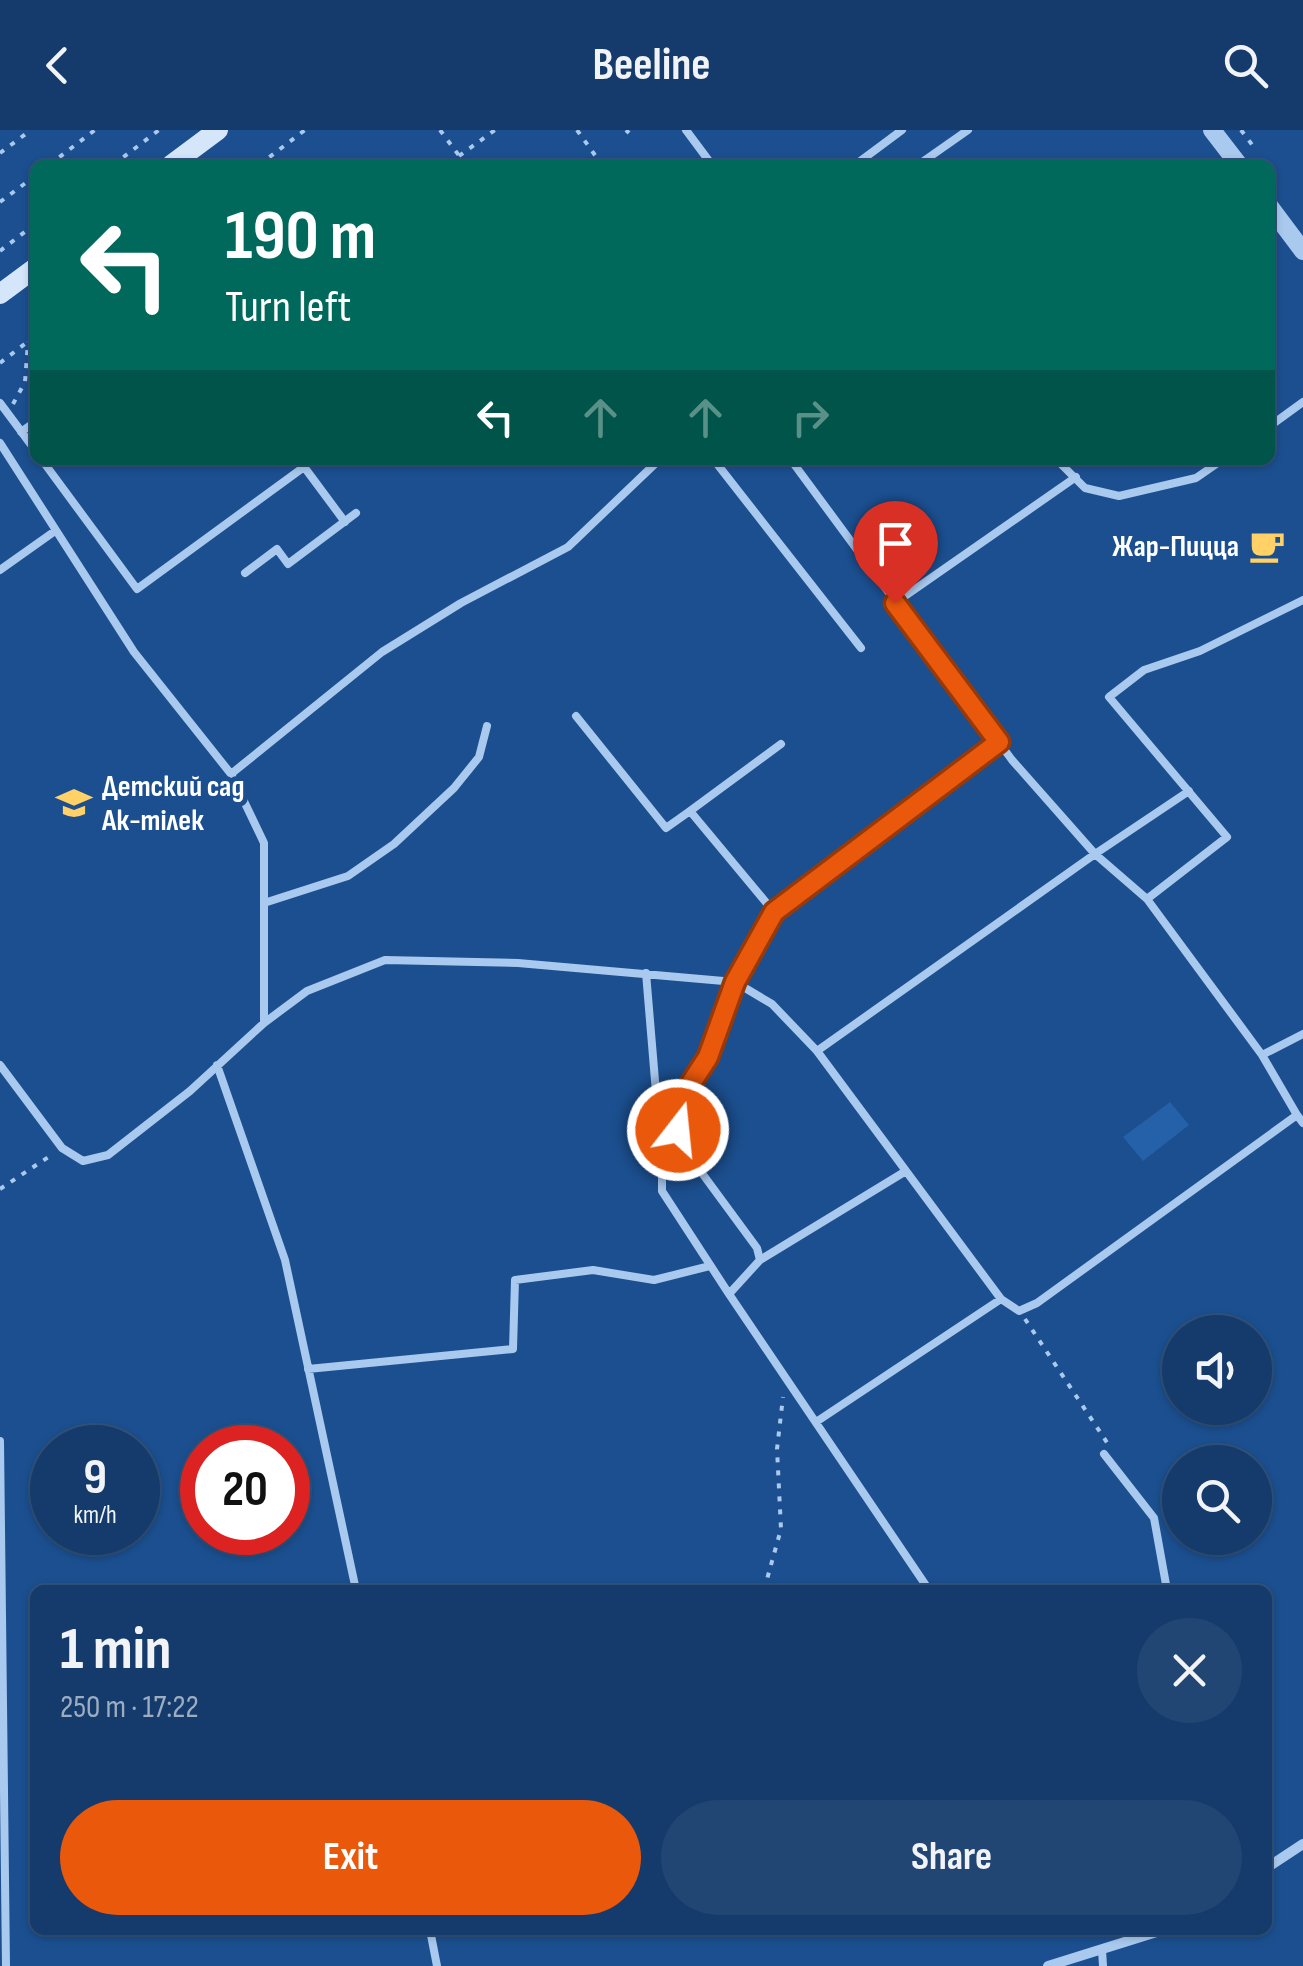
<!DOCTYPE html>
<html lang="en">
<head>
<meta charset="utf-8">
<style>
  body { margin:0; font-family:"Sofia Sans Condensed",sans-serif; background:#214673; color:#f1f3f6; height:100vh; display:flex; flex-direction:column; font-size:38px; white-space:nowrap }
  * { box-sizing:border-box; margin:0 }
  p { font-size:32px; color:#9dadc1 }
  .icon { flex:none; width:55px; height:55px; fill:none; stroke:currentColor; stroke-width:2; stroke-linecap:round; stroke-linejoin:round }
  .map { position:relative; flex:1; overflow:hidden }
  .sheet { position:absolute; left:30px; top:1455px; width:1242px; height:350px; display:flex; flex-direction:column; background:#143b6b; border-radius:15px; box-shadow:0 2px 8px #0004,0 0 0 2px #33557e }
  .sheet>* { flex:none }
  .hud { position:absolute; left:30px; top:30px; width:1245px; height:305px; border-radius:15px; box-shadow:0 2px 8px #0004,0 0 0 2px #33557e; background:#00695c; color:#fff; overflow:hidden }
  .tools { position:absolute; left:1162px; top:1185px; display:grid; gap:20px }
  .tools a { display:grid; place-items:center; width:110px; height:110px; border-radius:50%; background:#143b6b; box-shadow:0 2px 8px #0004,0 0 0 2px #33557e; font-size:50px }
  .speed { position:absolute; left:30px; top:1295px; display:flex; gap:20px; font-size:50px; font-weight:700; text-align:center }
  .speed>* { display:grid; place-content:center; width:130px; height:130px; border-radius:50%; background:#143b6b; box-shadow:0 2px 8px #0004,0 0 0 2px #33557e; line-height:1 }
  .speed small { font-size:25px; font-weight:400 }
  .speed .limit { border:15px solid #d22; background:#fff; color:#111 }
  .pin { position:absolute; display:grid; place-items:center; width:85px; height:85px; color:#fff; margin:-102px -42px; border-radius:50% 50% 50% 0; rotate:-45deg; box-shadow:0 0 10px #0007 }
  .pin .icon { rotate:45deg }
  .me { position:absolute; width:110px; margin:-55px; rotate:16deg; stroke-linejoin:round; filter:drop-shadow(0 0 8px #0008) }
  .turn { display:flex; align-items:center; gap:35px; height:210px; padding:0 30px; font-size:45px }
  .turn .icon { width:130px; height:130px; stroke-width:2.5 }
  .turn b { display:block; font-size:70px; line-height:85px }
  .lanes { display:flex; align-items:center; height:95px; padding:0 30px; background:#0003; justify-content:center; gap:50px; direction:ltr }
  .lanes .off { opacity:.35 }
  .round { display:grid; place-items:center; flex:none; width:105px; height:105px; border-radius:52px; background:#214673 }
  .overview { display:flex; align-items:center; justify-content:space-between; height:170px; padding:0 30px }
  h1 { font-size:60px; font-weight:700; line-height:75px }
  .action { display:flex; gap:20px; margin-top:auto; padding:20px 30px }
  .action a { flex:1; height:115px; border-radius:60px; background:#ea580c; color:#fff; font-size:40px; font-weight:700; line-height:115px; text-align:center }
  .action a+a { background:#214673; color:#f1f3f6 }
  header { display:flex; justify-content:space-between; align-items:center; height:130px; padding:0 30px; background:#143b6b; font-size:45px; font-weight:700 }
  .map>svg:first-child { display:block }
  .green { fill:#2461a8 }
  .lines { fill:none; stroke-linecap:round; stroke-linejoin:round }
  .path { stroke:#a9c9ee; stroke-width:4; stroke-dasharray:5 8; stroke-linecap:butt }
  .service { stroke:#a9c9ee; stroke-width:8 }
  .minor { stroke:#a9c9ee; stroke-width:10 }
  .tertiary { stroke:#a9c9ee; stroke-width:18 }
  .secondary { stroke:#d6e6fa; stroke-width:20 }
  .route-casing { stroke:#983908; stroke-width:25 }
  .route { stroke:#ea580c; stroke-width:18 }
  .labels { text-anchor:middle; stroke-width:10; stroke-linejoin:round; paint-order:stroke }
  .poi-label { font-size:30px; font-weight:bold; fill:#fff; stroke:#1b4f8f; text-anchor:end }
</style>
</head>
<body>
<header><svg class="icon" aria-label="back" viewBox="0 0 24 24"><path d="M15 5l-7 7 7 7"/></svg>Beeline<svg class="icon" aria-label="search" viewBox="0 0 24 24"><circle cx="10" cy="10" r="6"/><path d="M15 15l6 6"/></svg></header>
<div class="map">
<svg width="1303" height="1836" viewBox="0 0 1303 1836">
  <rect width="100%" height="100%" fill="#1b4f8f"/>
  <path class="green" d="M1170 972 1189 995 1143 1031 1123 1007Z"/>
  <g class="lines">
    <path class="path" d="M440 0 466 35
      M577 0 602 35
      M626 0 629 3
      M1241 0 1253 16
      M0 23 31 0
      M459 26 495 0
      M49 35 95 0
      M113 35 159 0
      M259 35 305 0
      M0 72 35 46
      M0 121 35 94
      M0 233 35 206
      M13 274 25 252 28 212
      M0 1059 50 1026
      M1025 1189 1108 1314
      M764 1460 781 1399 777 1319 783 1267"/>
    <path class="service" d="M686 0 712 35
      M855 35 902 0
      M918 35 968 0
      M0 273 35 320
      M1270 296 1303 272
      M21 302 35 292
      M0 313 134 522 231 644
      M42 330 137 459 304 337
      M299 330 345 392
      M714 330 861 518
      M791 330 1012 630 1095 724 1147 769 1262 925 1297 985
      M1057 330 1085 358 1119 366 1196 348 1222 330
      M0 440 55 401
      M245 443 277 419 288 434 356 383
      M895 473 1076 347
      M576 586 666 698 690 681
      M781 614 690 681 774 782 999 611
      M1147 769 1227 707 1109 567 1144 540 1200 521 1303 470
      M264 773 348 746 394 714 454 658 479 627 487 596
      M646 843 662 1034 696 1035 757 1118 760 1130 729 1164 929 1460
      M264 893V713L231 644 382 522 461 473 568 417 659 330
      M817 921 1095 724 1189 661
      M1262 925 1303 904
      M0 935 62 1018 83 1031 108 1025 190 961 264 893 307 861 385 830 518 833 735 852 772 874 817 921 1001 1169 1019 1181 1037 1173 1297 985 1303 993
      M217 935 285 1130 356 1460
      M662 1034V1061L729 1164
      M696 1035 678 1000 686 961 708 927 735 852 774 782
      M760 1130 906 1041
      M308 1239 513 1219 515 1150 593 1140 654 1150 710 1136
      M816 1292 1001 1169
      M0 1311 6 1836
      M1104 1324 1154 1388 1167 1460
      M430 1800 437 1836
      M1102 1820 1103 1836"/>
    <path class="minor" d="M1268 1737 1303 1714
      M1048 1836 1163 1800"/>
    <path class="tertiary" d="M1212 0 1239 35
      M1270 77 1303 121"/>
    <path class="secondary" d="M171 35 218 0
      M0 164 35 138"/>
  </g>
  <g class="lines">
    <defs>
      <path id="route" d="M678 1000 686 961 708 927 735 852 774 782 999 612 895 473"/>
    </defs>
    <use href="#route" class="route-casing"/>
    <use href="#route" class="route"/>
  </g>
  <defs>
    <symbol id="cafe-bare" viewBox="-9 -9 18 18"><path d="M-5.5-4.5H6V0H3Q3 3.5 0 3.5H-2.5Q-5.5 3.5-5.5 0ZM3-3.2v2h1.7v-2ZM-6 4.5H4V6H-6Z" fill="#ffd166" stroke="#1b4f8f" stroke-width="2.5" paint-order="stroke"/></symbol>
    <symbol id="school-bare" viewBox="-9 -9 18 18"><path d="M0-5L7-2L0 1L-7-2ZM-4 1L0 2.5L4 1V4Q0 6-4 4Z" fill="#ffd166" stroke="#1b4f8f" stroke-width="2.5" paint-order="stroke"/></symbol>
  </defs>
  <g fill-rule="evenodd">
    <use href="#cafe-bare" x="1242" y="391" width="50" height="50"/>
    <use href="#school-bare" x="49" y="648" width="50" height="50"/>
  </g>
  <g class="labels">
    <g class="poi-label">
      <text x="1239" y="426">Жар-Пицца</text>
      <text x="102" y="666" text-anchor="start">Детский сад<tspan x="102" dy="34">Ак-тiлек</tspan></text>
    </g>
  </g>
</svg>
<div class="tools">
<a><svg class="icon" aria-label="sound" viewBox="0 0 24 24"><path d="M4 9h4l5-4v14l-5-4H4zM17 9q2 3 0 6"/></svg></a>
<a><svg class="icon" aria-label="search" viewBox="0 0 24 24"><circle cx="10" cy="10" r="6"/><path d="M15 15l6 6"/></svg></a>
</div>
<div class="speed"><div>9<small>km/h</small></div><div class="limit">20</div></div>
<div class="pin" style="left:895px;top:473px;background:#d93025"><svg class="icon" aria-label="arrive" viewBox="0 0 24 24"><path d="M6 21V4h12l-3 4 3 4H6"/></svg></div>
<svg class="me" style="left:678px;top:1000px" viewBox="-20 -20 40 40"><circle r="17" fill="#ea580c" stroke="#fff" stroke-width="3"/><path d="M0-11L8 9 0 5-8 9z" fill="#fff"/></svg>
<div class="hud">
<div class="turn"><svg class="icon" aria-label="left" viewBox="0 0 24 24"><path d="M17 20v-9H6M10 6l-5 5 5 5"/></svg><div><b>190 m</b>Turn left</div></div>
<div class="lanes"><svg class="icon" aria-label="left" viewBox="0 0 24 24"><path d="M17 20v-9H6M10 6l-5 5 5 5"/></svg><svg class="icon off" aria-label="ahead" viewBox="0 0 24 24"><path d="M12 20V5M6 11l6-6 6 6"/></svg><svg class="icon off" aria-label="ahead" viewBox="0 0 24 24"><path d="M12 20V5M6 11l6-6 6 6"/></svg><svg class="icon off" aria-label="right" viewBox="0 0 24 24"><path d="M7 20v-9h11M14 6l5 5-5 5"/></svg></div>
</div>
<section class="sheet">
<div class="overview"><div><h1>1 min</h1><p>250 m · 17:22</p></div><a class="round"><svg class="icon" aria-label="close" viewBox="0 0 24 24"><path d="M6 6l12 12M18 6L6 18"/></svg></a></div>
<div class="action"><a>Exit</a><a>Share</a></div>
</section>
</div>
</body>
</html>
